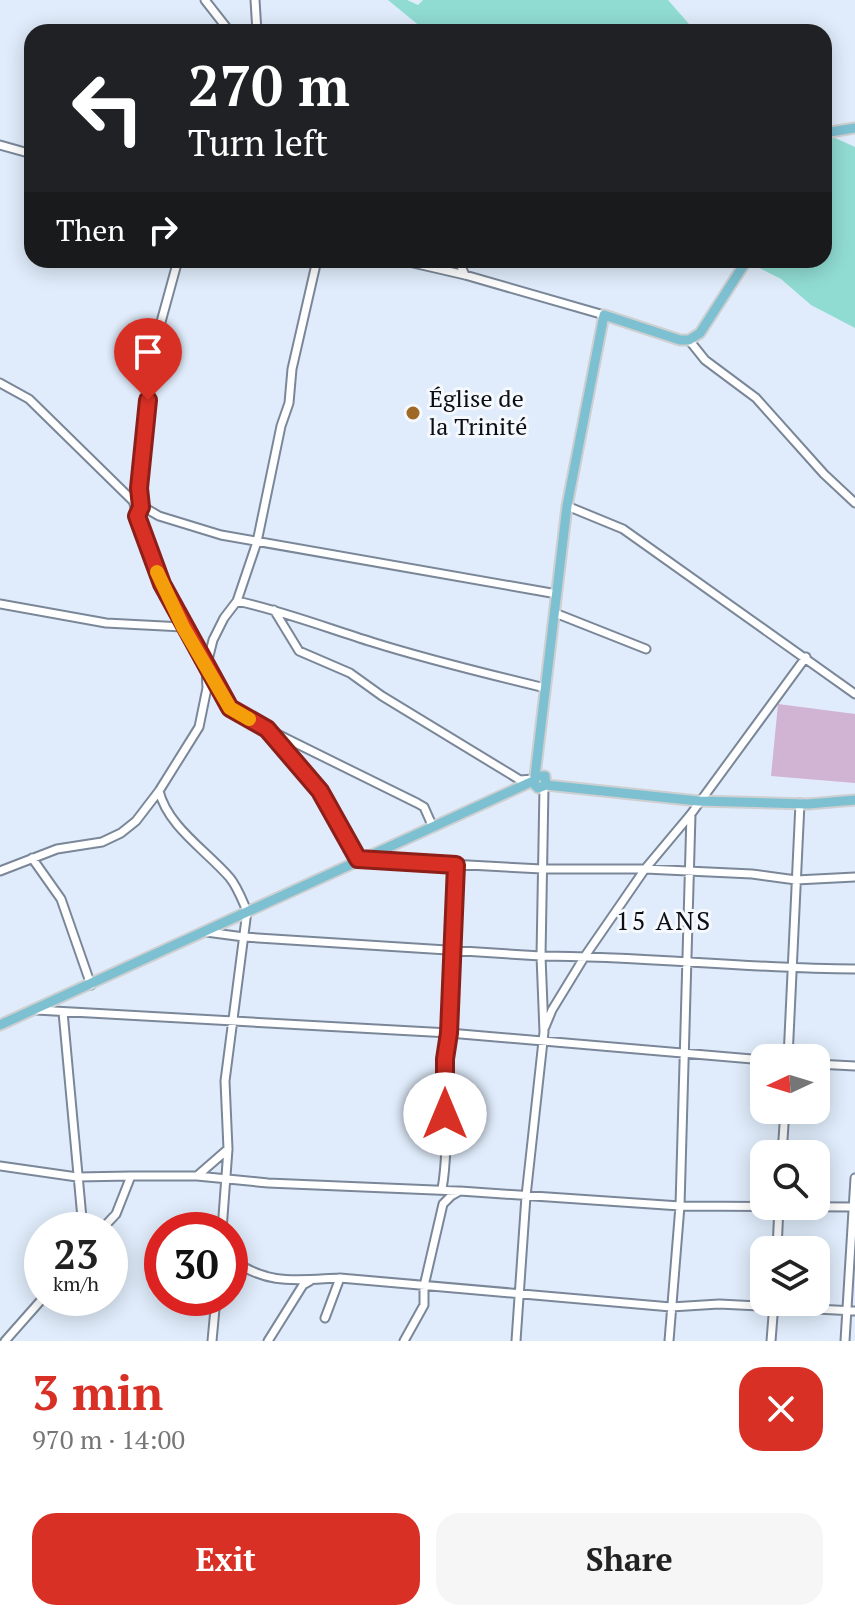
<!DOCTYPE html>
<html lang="en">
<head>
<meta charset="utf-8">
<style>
  body { margin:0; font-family:"PT Serif",serif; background:#f6f6f6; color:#222; height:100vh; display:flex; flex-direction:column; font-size:30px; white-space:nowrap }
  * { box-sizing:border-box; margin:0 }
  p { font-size:26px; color:#767676 }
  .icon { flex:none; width:44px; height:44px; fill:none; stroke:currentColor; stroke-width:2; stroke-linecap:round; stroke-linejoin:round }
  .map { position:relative; height:1341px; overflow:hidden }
  .side { display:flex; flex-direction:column; background:#fff; flex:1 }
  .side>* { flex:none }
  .top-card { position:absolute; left:24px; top:24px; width:808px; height:244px; border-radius:24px; box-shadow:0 4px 20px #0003; background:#202124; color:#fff; overflow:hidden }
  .needle { width:52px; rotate:266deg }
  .tools { position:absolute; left:750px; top:1044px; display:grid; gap:16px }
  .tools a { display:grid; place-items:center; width:80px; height:80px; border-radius:16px; background:#fff; box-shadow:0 4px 20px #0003; font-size:40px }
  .speed { position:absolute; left:24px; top:1212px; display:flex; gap:16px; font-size:40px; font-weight:700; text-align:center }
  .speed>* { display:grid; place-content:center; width:104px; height:104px; border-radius:50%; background:#fff; box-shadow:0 4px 20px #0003; line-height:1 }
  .speed small { font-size:20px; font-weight:400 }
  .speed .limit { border:12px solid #d22; background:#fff; color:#111 }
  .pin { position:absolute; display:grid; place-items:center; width:68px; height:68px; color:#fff; margin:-82px -34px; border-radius:50% 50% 50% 0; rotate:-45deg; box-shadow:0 0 8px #0007 }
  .pin .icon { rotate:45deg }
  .me { position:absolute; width:88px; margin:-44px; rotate:0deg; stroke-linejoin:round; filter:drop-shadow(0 0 6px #0008) }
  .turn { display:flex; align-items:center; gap:28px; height:168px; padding:0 32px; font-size:36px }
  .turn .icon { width:104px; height:104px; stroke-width:2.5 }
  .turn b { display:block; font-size:56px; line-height:68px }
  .then { display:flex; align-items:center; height:76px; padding:0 32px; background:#0003; gap:16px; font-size:30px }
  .round { display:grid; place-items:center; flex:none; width:84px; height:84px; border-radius:24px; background:#f6f6f6 }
  .summary { display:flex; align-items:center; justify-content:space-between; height:136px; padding:0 32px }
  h1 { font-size:48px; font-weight:700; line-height:60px; color:#d93025 }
  .button { display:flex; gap:16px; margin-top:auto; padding:16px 32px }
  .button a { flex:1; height:92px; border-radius:24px; background:#d93025; color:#fff; font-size:32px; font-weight:700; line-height:92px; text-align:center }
  .button a+a { background:#f6f6f6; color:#222 }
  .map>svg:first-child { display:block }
  .green { fill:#d1b3d3 }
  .water { fill:#90dcd3 }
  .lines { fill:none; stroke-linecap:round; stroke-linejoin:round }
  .minor-casing { stroke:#7a8798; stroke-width:11 }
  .major-casing { stroke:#cecfd0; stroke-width:13 }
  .minor { stroke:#fff; stroke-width:7 }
  .major { stroke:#7cc0d2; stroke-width:9 }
  .route-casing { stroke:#8d1f18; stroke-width:20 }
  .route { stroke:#d93025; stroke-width:14 }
  .slow { stroke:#f59e0b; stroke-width:14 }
  .poi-dot { fill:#a06825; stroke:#f5f8fc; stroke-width:3 }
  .labels { text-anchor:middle; stroke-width:6; stroke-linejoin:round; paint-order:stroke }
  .poi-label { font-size:24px; fill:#0a0f15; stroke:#f5f8fc; text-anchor:start }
  .neighbourhood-label { font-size:26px; letter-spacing:2px; fill:#0a0f15; stroke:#f5f8fc }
</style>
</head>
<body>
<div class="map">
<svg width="855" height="1341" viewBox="0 0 855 1341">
  <rect width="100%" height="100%" fill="#e0ecfb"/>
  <path class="green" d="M778 704 855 714V783L771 776Z"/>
  <path class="water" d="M388 0H407L418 5 423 0H668L696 32H427Z
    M824 133 855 147V328L811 305 781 279 744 260H824Z"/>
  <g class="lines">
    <defs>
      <path id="minor" d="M205 0 230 32
        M255 0 257 32
        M0 145 32 154
        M400 260 465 275 604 315
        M458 260 465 275
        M689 340 705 360 756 398 824 474 855 503
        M0 383 29 399 133 501 162 584 230 708 267 729 417 803 424 807 432 825
        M133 501 159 516 221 535 557 594
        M567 506 623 529 855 694
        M141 507 139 488 153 351 178 260
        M237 601C283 611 327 628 372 642 429 660 487 674 545 688
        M0 604 106 623 183 627
        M274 610 299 651 350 673 382 696 520 780 533 779
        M555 613 646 649
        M267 729 320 791 358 859 542 869H645L752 874 796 880 855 877
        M159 791C168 827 207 851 230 878 238 888 242 900 247 911L225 1081 228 1149 222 1230
        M32 858 61 899 91 985
        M0 871 57 849 102 842 121 833 136 821 159 791 199 727 207 688 206 668 213 640 224 618 237 601 257 542 281 426 289 403 292 369 317 260
        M206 932 244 937 541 956C646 956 750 969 855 969
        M36 1010 449 1033 764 1060
        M63 1012 83 1229
        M545 1027 552 1010 585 956 645 869 691 814 806 657
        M788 1058 800 803
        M816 1064 855 1066
        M782 1154 785 1110
        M0 1166 77 1177 131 1176
        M197 1176 268 1183 458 1191
        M442 1189C451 1137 441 1084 449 1033L456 865
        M101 1230 116 1214 131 1176H197L228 1149
        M777 1250 779 1206
        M230 1258C267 1286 296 1280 340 1278L671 1307 719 1304 855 1311
        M325 1318 340 1278
        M5 1341 43 1298
        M212 1341 216 1298
        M268 1341 303 1285 310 1281
        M404 1341 424 1305V1286L443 1204 451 1196 460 1191 680 1206 855 1207
        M516 1341 526 1196 544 1032 541 956 544 787
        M669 1341 680 1206 691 814
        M771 1341 774 1303
        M845 1341 855 1178"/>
      <path id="major" d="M824 133 855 128
        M535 776 567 506 604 315 680 340H689L700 333 747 260
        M546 785 545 776H535L534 784 538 788 546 785 698 801 808 804 855 800
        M0 1025 533 781"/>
    </defs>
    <use href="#minor" class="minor-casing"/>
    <use href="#major" class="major-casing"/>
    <use href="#minor" class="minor"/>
    <use href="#major" class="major"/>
  </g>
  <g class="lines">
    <defs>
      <path id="route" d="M148 400 139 488 141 507 137 516 162 584 230 708 267 729 320 791 358 859 456 865 449 1033 445 1059V1114"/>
    </defs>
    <use href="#route" class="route-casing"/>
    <use href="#route" class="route"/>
    <path class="slow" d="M157 572 183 627 230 708 249 719"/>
  </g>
  <circle class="poi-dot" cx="413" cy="413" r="8"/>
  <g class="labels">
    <g class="poi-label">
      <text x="429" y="407">Église de<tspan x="429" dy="28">la Trinité</tspan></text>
    </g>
    <g class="neighbourhood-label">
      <text x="664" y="930">15 ANS</text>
    </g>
  </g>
</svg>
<div class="tools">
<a><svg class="needle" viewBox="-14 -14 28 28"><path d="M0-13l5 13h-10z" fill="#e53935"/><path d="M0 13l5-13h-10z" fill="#767676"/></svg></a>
<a><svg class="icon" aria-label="search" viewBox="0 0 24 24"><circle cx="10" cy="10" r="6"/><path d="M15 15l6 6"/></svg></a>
<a><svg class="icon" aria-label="layers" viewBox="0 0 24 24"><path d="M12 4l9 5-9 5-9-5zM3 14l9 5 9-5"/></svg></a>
</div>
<div class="speed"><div>23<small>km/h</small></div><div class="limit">30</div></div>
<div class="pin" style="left:148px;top:400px;background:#d93025"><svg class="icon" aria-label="arrive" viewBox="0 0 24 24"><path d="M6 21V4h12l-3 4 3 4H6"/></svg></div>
<svg class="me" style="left:445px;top:1114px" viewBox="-20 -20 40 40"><circle r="19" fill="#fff"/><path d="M0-13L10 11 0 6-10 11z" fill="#d93025"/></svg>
<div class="top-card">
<div class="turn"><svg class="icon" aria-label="left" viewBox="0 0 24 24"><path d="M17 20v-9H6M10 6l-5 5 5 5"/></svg><div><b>270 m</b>Turn left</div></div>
<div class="then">Then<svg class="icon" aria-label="right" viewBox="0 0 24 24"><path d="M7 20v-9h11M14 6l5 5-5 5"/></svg></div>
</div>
</div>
<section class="side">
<div class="summary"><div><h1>3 min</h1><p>970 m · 14:00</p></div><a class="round" style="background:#d93025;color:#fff"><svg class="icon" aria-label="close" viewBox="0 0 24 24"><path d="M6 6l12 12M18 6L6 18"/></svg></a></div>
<div class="button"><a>Exit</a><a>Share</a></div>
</section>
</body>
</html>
